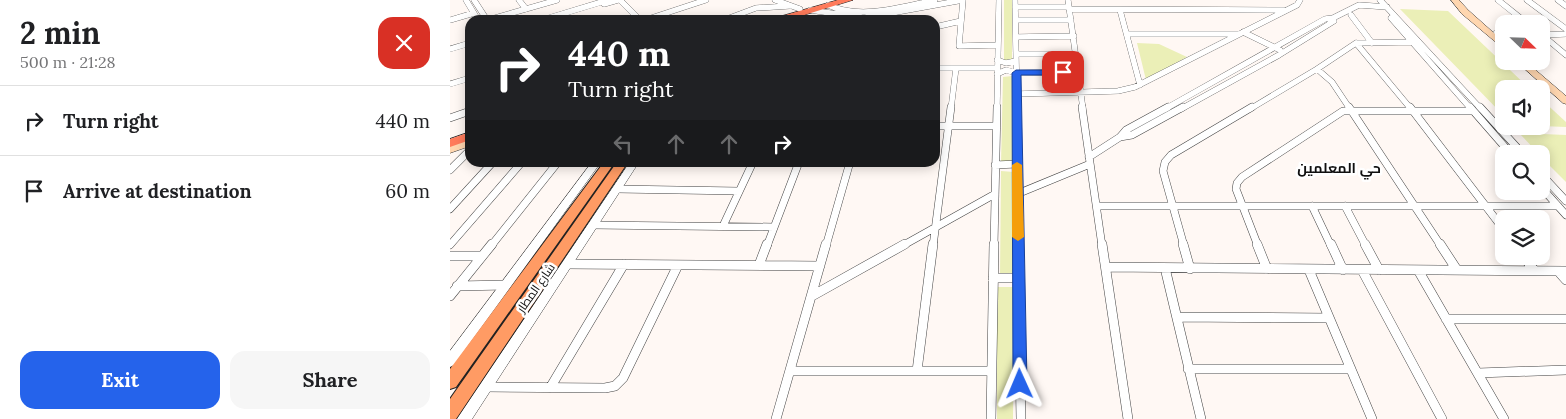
<!DOCTYPE html>
<html lang="en">
<head>
<meta charset="utf-8">
<style>
  body { margin:0; font-family:Lora,Cairo,serif; background:#f6f6f6; color:#202124; height:100vh; display:flex; flex-direction:column; font-size:19px; white-space:nowrap }
  * { box-sizing:border-box; margin:0 }
  p { font-size:16px; color:#757577 }
  .icon { flex:none; width:28px; height:28px; fill:none; stroke:currentColor; stroke-width:2; stroke-linecap:round; stroke-linejoin:round }
  .map { position:relative; flex:1; overflow:hidden }
  .drawer { display:flex; flex-direction:column; background:#fff; width:450px }
  .drawer>* { flex:none }
  .guide { position:absolute; left:15px; top:15px; width:475px; height:152px; border-radius:15px; box-shadow:0 2px 12px #0003; background:#202124; color:#fff; overflow:hidden }
  .needle { width:32px; rotate:113deg }
  .controls { position:absolute; left:1045px; top:15px; display:grid; gap:10px }
  .controls a { display:grid; place-items:center; width:55px; height:55px; border-radius:10px; background:#fff; box-shadow:0 2px 12px #0003; font-size:25px }
  .pin { position:absolute; display:grid; place-items:center; width:42px; height:42px; color:#fff; margin:-21px; border-radius:10px; box-shadow:0 2px 8px #0006 }
  .me { position:absolute; width:55px; margin:-28px; rotate:359deg; stroke-linejoin:round; filter:drop-shadow(0 0 4px #0008) }
  .turn { display:flex; align-items:center; gap:18px; height:105px; padding:0 20px; font-size:22px }
  .turn .icon { width:65px; height:65px; stroke-width:2.5 }
  .turn b { display:block; font-size:35px; line-height:42px }
  .lanes { display:flex; align-items:center; height:48px; padding:0 20px; background:#0003; justify-content:center; gap:25px; direction:ltr }
  .lanes .off { opacity:.35 }
  .round { display:grid; place-items:center; flex:none; width:52px; height:52px; border-radius:15px; background:#f6f6f6 }
  .headline { display:flex; align-items:center; justify-content:space-between; height:85px; padding:0 20px }
  h1 { font-size:30px; font-weight:800; line-height:38px }
  .button { display:flex; gap:10px; margin-top:auto; padding:10px 20px }
  .button a { flex:1; height:58px; border-radius:15px; background:#2563eb; color:#fff; font-size:20px; font-weight:800; line-height:58px; text-align:center }
  .button a+a { background:#f6f6f6; color:#202124 }
  ul { padding:0; list-style:none }
  li { display:flex; align-items:center; gap:15px; height:70px; padding:0 20px; border-top:1px solid #e0e0e0 }
  li div { flex:1 }
  li b { display:block; font-size:19px }
  li em { font-style:normal }
  main { display:flex; flex:1; min-height:0 }
  .map>svg:first-child { display:block }
  .green { fill:#ebefb7 }
  .lines { fill:none; stroke-linecap:round; stroke-linejoin:round }
  .minor-far2-casing { stroke:#434343; stroke-width:6 }
  .minor-far1-casing { stroke:#434343; stroke-width:8 }
  .minor-casing { stroke:#434343; stroke-width:10 }
  .tertiary-casing { stroke:#434343; stroke-width:1 }
  .secondary-casing { stroke:#323232; stroke-width:1 }
  .primary-casing { stroke:#212121; stroke-width:2 }
  .trunk-casing { stroke:#212121; stroke-width:1 }
  .minor-far2 { stroke:#fff; stroke-width:5.5 }
  .minor-far1 { stroke:#fff; stroke-width:7 }
  .minor { stroke:#fff; stroke-width:9 }
  .tertiary { fill:#fff; fill-rule:evenodd }
  .secondary { fill:#ffd6af; fill-rule:evenodd }
  .primary { fill:#ff9b64; fill-rule:evenodd }
  .trunk { fill:#ff7b5b; fill-rule:evenodd }
  .route { fill:#2563eb; stroke:#184099 }
  .slow { fill:#f59e0b }
  .labels { text-anchor:middle; stroke-width:5; stroke-linejoin:round; paint-order:stroke }
  .street-label { font-size:12px; fill:#101010; stroke:#fff }
  .neighbourhood-label { font-size:14px; font-weight:bold; fill:#101010; stroke:#fff }
</style>
</head>
<body>
<main>
<section class="drawer">
<div class="headline"><div><h1>2 min</h1><p>500 m · 21:28</p></div><a class="round" style="background:#d93025;color:#fff"><svg class="icon" aria-label="close" viewBox="0 0 24 24"><path d="M6 6l12 12M18 6L6 18"/></svg></a></div>
<ul>
<li><svg class="icon" aria-label="right" viewBox="0 0 24 24"><path d="M7 20v-9h11M14 6l5 5-5 5"/></svg><div><b>Turn right</b></div><em>440 m</em></li>
<li><svg class="icon" aria-label="arrive" viewBox="0 0 24 24"><path d="M6 21V4h12l-3 4 3 4H6"/></svg><div><b>Arrive at destination</b></div><em>60 m</em></li>
</ul>
<div class="button"><a>Exit</a><a>Share</a></div>
</section>
<div class="map">
<svg width="1116" height="419" viewBox="0 0 1116 419">
  <rect width="100%" height="100%" fill="#fff8f4"/>
  <path class="green" d="M554 0H562V61H554Z
    M950 9 998 11 1080 89H1054V116Z
    M687 43 709 44 737 57 696 80Z
    M562 76 563 162 551 163 553 77Z
    M1091 99 1116 122V127L1091 126Z
    M1069 133 1116 135V182L1091 157V154H1089Z
    M551 171 564 172 563 275 550 276Z
    M547 287H564L563 419H547Z"/>
  <g class="lines">
    <defs>
      <path id="minor-far2" d="M16 0 28 20
        M24 0 37 20
        M69 0 76 9
        M170 0 190 20
        M325 0 350 9
        M513 0 509 46 548 45
        M565 0 567 109
        M618 0 633 109
        M930 0 1031 109
        M1048 0 1078 24
        M1077 0 1116 29
        M1108 0 1116 6
        M154 4 168 0
        M378 5C410 20 452 7 485 0
        M565 7H619
        M620 9 834 10
        M360 10 414 18 513 0
        M670 10 690 85
        M901 15 922 43
        M941 18 1021 109
        M0 20 24 13
        M38 20 107 0
        M92 20 158 0
        M195 20 256 0
        M274 20 306 8 339 6
        M566 20H621
        M485 27 511 21
        M793 32 830 50
        M1046 33 1054 34
        M677 34H787
        M1091 34 1116 55
        M1091 35 1116 34
        M566 37 624 36
        M906 43 961 109
        M0 49 20 43
        M566 54H626
        M547 60 556 63 566 61
        M485 68H547
        M867 69 882 82 900 109
        M547 74 556 70 566 73 629 72
        M0 84 20 78
        M567 94 668 91 685 87 847 5 850 0
        M501 109 506 68
        M547 109 549 0
        M715 109 875 19 883 18 909 5 937 7
        M731 109 829 55 884 21 883 18
        M800 109 867 69 906 43 962 42"/>
      <path id="minor-far1" d="M567 107 569 246
        M632 107 652 246
        M899 107 991 246
        M960 107 1054 230
        M1020 107 1061 154
        M1030 107 1073 154
        M0 118 20 111
        M485 126H546
        M670 137 682 135 733 107
        M639 157 670 137 676 130 718 107
        M545 165 567 164
        M0 170 20 150
        M1091 174 1116 201
        M1091 187 1116 215
        M167 189 289 191
        M567 194 640 164
        M647 206H1108
        M862 206 881 246
        M895 206 916 246
        M0 209 43 162
        M143 225 324 227
        M273 226 303 162
        M0 245 72 162
        M41 246 108 162
        M317 246 349 162
        M376 246 400 162
        M452 246 545 194
        M483 246 501 107
        M544 246 547 107
        M734 246 713 171 715 162 721 155 802 107
        M808 246 786 189 787 183 792 177 893 111H1023"/>
      <path id="minor" d="M568 244 571 419
        M652 244 678 419
        M733 244 740 269
        M807 244 817 269
        M881 244 893 270
        M915 244 929 270
        M990 244 1007 270
        M0 256H32
        M1073 256 1084 270
        M117 264 370 266
        M309 265 317 244
        M656 267 1116 271
        M715 268 751 419
        M859 270 922 419
        M912 270 992 419
        M968 270 1054 419
        M1108 271 1116 280
        M543 278H568
        M7 286 56 285
        M0 296 42 244
        M362 296 455 244
        M727 317 879 318
        M996 319H1116
        M738 369H901
        M340 371H542
        M467 371 483 244
        M1028 373 1116 370
        M35 387 155 388 165 386 173 378 228 265
        M100 388 174 264
        M326 419 376 244
        M541 419 544 244"/>
      <path id="tertiary" d="M142 162H151L4 365 0 367V351Z
        M180 162H189L22 419H7Z"/>
      <path id="secondary" d="M1001 0H1009L1018 10 1054 42V49L1012 14Z
        M1066 61H1075L1116 96V104L1113 103Z
        M20 139V146L0 153V146Z"/>
      <path id="primary" d="M154 162H165L6 387 0 389V369Z
        M167 162H178L6 419H0V399Z"/>
      <path id="trunk" d="M388 0H403L338 20H323L325 18Z
        M20 132V140L0 147V139Z"/>
    </defs>
    <use href="#minor-far2" class="minor-far2-casing"/>
    <use href="#minor-far1" class="minor-far1-casing"/>
    <use href="#minor" class="minor-casing"/>
    <use href="#tertiary" class="tertiary-casing"/>
    <use href="#secondary" class="secondary-casing"/>
    <use href="#primary" class="primary-casing"/>
    <use href="#trunk" class="trunk-casing"/>
    <use href="#minor-far2" class="minor-far2"/>
    <use href="#minor-far1" class="minor-far1"/>
    <use href="#minor" class="minor"/>
    <use href="#tertiary" class="tertiary"/>
    <use href="#secondary" class="secondary"/>
    <use href="#primary" class="primary"/>
    <use href="#trunk" class="trunk"/>
  </g>
  <path class="route" d="M566 70H613L617 72 613 75H571L577 384 575 388 570 390 565 388 563 384 562 73Z"/>
  <path class="slow" d="M567 162 572 165 574 237 568 241 562 237V165Z"/>
  <g class="labels">
    <g class="street-label">
      <text transform="translate(86 288) rotate(-55)" y="4">شارع المطار</text>
    </g>
    <g class="neighbourhood-label">
      <text x="889" y="173">حي المعلمین</text>
    </g>
  </g>
</svg>
<div class="controls">
<a><svg class="needle" viewBox="-14 -14 28 28"><path d="M0-13l5 13h-10z" fill="#e53935"/><path d="M0 13l5-13h-10z" fill="#757577"/></svg></a>
<a><svg class="icon" aria-label="sound" viewBox="0 0 24 24"><path d="M4 9h4l5-4v14l-5-4H4zM17 9q2 3 0 6"/></svg></a>
<a><svg class="icon" aria-label="search" viewBox="0 0 24 24"><circle cx="10" cy="10" r="6"/><path d="M15 15l6 6"/></svg></a>
<a><svg class="icon" aria-label="layers" viewBox="0 0 24 24"><path d="M12 4l9 5-9 5-9-5zM3 14l9 5 9-5"/></svg></a>
</div>
<div class="pin" style="left:613px;top:72px;background:#d93025"><svg class="icon" aria-label="arrive" viewBox="0 0 24 24"><path d="M6 21V4h12l-3 4 3 4H6"/></svg></div>
<svg class="me" style="left:570px;top:384px" viewBox="-20 -20 40 40"><path d="M0-17L14 15 0 8-14 15z" fill="#2563eb" stroke="#fff" stroke-width="4"/></svg>
<div class="guide">
<div class="turn"><svg class="icon" aria-label="right" viewBox="0 0 24 24"><path d="M7 20v-9h11M14 6l5 5-5 5"/></svg><div><b>440 m</b>Turn right</div></div>
<div class="lanes"><svg class="icon off" aria-label="left" viewBox="0 0 24 24"><path d="M17 20v-9H6M10 6l-5 5 5 5"/></svg><svg class="icon off" aria-label="ahead" viewBox="0 0 24 24"><path d="M12 20V5M6 11l6-6 6 6"/></svg><svg class="icon off" aria-label="ahead" viewBox="0 0 24 24"><path d="M12 20V5M6 11l6-6 6 6"/></svg><svg class="icon" aria-label="right" viewBox="0 0 24 24"><path d="M7 20v-9h11M14 6l5 5-5 5"/></svg></div>
</div>
</div>
</main>
</body>
</html>
